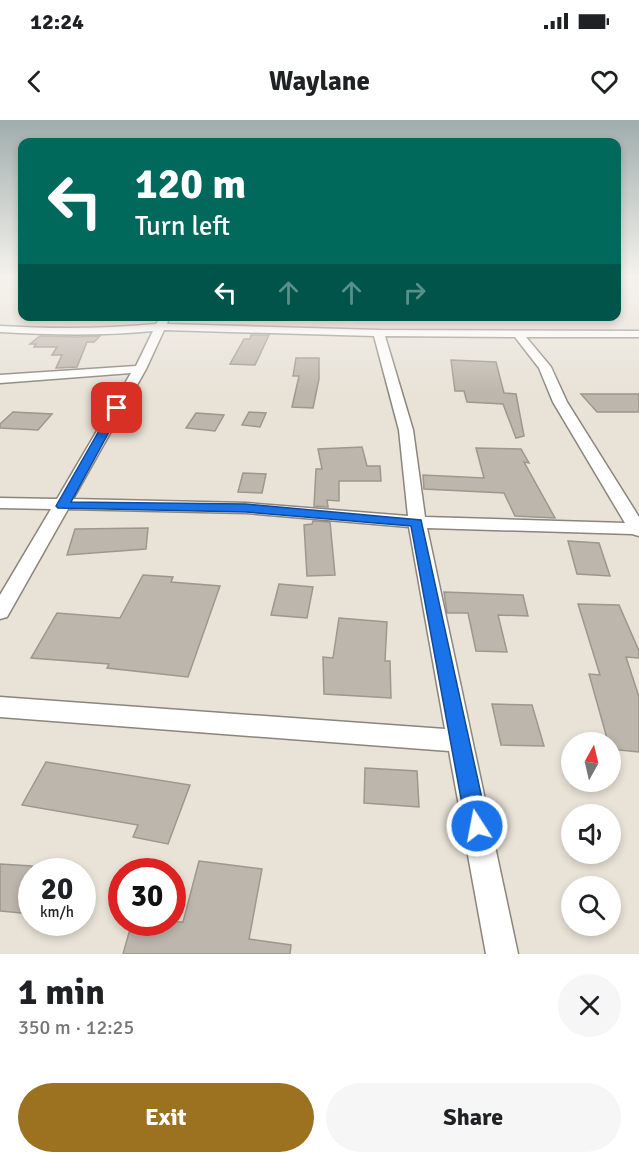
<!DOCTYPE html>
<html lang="en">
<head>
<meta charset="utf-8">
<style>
  body { margin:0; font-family:Signika,sans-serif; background:#f6f6f6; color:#202124; height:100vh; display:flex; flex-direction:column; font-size:22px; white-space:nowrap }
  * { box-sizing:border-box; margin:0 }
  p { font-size:20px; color:#757577 }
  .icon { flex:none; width:33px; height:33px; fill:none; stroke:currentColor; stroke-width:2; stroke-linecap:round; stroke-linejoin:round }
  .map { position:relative; height:834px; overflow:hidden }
  .details { display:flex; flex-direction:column; background:#fff; flex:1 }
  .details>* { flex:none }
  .banner { position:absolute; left:18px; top:18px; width:603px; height:183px; border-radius:12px; box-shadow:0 3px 9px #0003; background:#00695c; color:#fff; overflow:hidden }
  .needle { width:39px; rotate:8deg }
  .tools { position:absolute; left:561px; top:612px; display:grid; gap:12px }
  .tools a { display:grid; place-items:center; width:60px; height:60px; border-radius:50%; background:#fff; box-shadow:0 3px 9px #0003; font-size:30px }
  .speed { position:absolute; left:18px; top:738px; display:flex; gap:12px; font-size:30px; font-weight:700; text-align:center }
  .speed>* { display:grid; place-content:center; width:78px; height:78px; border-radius:50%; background:#fff; box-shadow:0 3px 9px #0003; line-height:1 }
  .speed small { font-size:15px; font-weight:400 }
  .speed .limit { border:9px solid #d22; background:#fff; color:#111 }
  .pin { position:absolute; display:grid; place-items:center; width:51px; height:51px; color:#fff; margin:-26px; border-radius:12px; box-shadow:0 3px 9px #0006 }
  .me { position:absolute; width:66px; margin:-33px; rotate:349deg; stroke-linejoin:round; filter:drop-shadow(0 0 4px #0008) }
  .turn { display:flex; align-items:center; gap:21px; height:126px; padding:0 18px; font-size:27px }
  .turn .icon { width:78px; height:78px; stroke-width:2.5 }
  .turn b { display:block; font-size:42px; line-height:51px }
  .lanes { display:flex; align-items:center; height:57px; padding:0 18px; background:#0003; justify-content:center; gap:30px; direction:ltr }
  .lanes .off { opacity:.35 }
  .round { display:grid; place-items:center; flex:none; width:63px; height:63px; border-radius:32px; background:#f6f6f6 }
  .headline { display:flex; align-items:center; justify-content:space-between; height:102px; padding:0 18px }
  h1 { font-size:36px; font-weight:700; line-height:45px }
  .cta { display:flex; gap:12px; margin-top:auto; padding:12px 18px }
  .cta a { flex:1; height:69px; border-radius:36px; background:#9c7220; color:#fff; font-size:24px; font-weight:700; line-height:69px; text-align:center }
  .cta a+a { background:#f6f6f6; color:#202124 }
  .status { display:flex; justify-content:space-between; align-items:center; height:42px; padding:0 30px; background:#fff; direction:ltr }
  .status svg { height:16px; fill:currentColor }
  header { display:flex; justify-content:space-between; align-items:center; height:78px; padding:0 18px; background:#fff; font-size:27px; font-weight:700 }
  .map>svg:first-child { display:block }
  .building { fill:#bcb6ac; stroke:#9d978d; stroke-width:1.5 }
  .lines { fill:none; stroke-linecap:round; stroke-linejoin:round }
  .street-casing { stroke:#8b857c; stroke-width:3 }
  .street { fill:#fff; fill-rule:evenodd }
  .route { fill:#1a73e8; stroke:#114b97; stroke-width:1.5 }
</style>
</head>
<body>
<div class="status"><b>12:24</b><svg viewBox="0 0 49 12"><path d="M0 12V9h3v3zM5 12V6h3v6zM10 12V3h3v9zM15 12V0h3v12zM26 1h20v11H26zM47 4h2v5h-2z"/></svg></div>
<header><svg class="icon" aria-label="back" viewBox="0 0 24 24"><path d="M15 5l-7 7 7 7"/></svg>Waylane<svg class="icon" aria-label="heart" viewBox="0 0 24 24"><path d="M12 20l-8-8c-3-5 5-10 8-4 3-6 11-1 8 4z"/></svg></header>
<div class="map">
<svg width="639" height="834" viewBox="0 0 639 834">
  <rect width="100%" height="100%" fill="#e8e2d7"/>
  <path class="building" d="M251 215H269L255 245 230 244 244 219H250Z
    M40 216 76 217 100 216 94 222H87L77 247 56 248 62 235H52L57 227H34L36 224H30Z
    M296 238H319V259L313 288 292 287 299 256H293Z
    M451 240 496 242 504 273 516 274 524 316 516 318 503 284 467 282 464 271H455Z
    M581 274H639V292H597Z
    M13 292 52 294 38 310 0 308V304Z
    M249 292 266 293 260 307 242 305Z
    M196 293 224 295 215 311 186 308Z
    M362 327 367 346H380L381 361H339V381L327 380 328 387 314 386 316 349H322L318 329Z
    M476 328 521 329 529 343 524 342 555 398 515 396 504 373 424 369 423 355 484 358Z
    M243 353 266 354 262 373 238 372Z
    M313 401 330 402 335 455 307 456 304 405 312 404Z
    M148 408 146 429 67 435 75 409Z
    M568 421 599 423 610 456 577 454Z
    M143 455 173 457 171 462 220 466 188 557 107 548 109 544 31 538 57 493 120 498Z
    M279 464 313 467 307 498 271 495Z
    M444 472 523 475 528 496 498 495 507 532 476 531 468 493H447Z
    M578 484 619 485 639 531V538L626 537 639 577V632L610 629 589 554 600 555Z
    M339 498 387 502 385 541H390L391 578 324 574 323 537 333 538Z
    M492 584 532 585 544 626 501 625Z
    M46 642 190 665 168 724 133 717 138 705 22 685Z
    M365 648 417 651 419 687 364 683Z
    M199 741 262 749 249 819 291 825 290 834H123L132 802H183Z
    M0 744 32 746V794L0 791Z"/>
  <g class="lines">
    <defs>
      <path id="street" d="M163 198 168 201 167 204 379 210 639 211V217H526L551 247 567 282 639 397V416L632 414 427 408 518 834H486L449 631 0 597V577L445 609 409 407 246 393 68 389 7 497 0 499V475L51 389 0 388V378L57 379 131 253 0 263V255L136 246 153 211C102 216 51 215 0 212V206C52 209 104 209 156 204L159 199ZM164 210 374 216 399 310 408 396 246 383 73 379 146 249ZM385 216 515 217 539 248 553 282 625 403 425 397 413 310Z"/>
    </defs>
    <use href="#street" class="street-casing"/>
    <use href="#street" class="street"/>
  </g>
  <linearGradient id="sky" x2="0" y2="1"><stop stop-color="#9fadac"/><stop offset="0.57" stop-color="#f5f2ed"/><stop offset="1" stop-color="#f5f2ed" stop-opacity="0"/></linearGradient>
  <rect width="639" height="274" fill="url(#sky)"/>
  <path class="route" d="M117 285 122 288 71 382 246 384 421 400 488 706 485 713 477 716 469 713 466 706 411 406 246 392 58 388 56 386 112 288Z"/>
</svg>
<div class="tools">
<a><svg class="needle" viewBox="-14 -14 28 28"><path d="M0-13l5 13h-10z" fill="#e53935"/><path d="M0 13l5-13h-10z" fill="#757577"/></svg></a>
<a><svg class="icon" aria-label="sound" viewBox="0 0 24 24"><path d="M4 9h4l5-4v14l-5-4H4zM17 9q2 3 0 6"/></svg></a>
<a><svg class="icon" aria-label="search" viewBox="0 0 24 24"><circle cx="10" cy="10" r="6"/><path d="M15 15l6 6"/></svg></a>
</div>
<div class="speed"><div>20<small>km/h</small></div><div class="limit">30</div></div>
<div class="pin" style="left:117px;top:288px;background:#d93025"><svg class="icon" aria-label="arrive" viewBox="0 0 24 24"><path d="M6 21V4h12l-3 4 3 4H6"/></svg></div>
<svg class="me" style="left:477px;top:706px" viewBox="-20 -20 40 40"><circle r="17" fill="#1a73e8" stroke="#fff" stroke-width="3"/><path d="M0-11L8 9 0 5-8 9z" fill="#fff"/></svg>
<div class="banner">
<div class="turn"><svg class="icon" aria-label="left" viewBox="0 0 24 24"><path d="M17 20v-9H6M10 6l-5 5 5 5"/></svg><div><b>120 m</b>Turn left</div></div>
<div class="lanes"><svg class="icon" aria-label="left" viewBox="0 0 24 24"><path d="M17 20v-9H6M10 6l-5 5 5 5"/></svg><svg class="icon off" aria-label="ahead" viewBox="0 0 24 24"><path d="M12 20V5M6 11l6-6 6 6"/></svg><svg class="icon off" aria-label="ahead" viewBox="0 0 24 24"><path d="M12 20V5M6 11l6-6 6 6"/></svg><svg class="icon off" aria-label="right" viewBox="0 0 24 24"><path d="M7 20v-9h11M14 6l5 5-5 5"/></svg></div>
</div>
</div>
<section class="details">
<div class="headline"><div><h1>1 min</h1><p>350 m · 12:25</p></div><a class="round"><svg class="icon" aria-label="close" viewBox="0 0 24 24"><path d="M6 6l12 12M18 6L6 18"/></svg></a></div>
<div class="cta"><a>Exit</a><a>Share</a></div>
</section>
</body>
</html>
